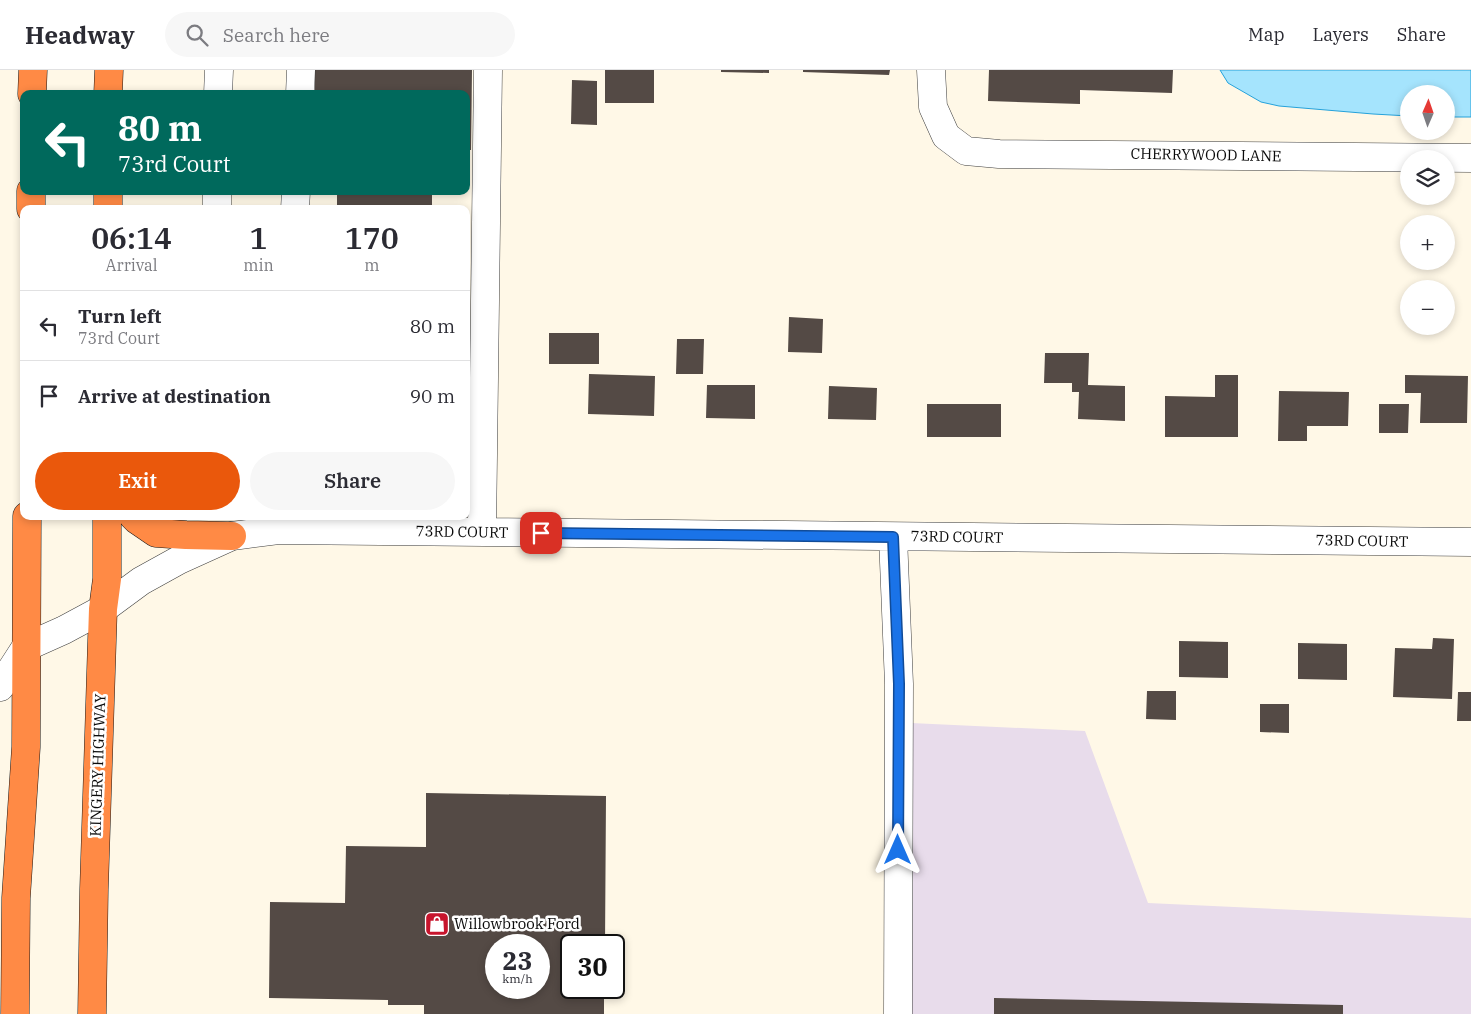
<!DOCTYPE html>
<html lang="en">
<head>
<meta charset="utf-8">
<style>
  body { margin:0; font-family:"IBM Plex Serif",serif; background:#f7f7f7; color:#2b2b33; height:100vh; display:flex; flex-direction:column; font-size:19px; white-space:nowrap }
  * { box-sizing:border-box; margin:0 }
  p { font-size:16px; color:#7c7c81 }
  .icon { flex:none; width:28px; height:28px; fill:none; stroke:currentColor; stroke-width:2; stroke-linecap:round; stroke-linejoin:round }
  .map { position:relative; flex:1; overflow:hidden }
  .sheet { position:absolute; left:20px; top:135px; width:450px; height:315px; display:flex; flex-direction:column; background:#fff; border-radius:10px; box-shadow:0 2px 8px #0003 }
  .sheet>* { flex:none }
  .hud { position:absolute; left:20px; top:20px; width:450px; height:105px; border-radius:10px; box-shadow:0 2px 8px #0003; background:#00695c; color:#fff; overflow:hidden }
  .needle { width:32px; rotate:2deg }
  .fabs { position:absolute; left:1400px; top:15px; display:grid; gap:10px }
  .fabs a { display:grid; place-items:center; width:55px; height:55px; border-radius:50%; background:#fff; box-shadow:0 2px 8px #0003; font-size:25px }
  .speed { position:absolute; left:485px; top:864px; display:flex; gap:10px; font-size:25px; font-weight:700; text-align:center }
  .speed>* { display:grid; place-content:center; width:65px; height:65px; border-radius:50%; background:#fff; box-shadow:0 2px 8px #0003; line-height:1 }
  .speed small { font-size:12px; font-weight:400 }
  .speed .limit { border:2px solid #111; border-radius:8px; background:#fff; color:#111 }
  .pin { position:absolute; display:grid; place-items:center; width:42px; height:42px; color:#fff; margin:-21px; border-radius:10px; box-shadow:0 2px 8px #0006 }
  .me { position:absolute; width:55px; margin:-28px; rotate:0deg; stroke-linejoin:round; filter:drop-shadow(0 0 4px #0008) }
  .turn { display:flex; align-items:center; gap:18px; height:105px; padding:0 15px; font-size:22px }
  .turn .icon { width:65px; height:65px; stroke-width:2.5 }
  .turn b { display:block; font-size:35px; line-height:42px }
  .eta { display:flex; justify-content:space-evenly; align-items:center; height:85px; text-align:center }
  .eta b { font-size:30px; font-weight:600; line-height:35px }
  .primary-button { display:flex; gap:10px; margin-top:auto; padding:10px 15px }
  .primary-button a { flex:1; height:58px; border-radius:30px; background:#ea580c; color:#fff; font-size:20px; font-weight:600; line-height:58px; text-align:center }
  .primary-button a+a { background:#f7f7f7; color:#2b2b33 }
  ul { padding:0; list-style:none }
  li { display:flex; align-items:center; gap:15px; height:70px; padding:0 15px; border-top:1px solid #e1e1e2 }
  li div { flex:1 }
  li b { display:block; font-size:19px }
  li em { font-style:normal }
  header { display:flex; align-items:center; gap:30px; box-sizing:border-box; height:70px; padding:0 25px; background:#fff; border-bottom:1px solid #e1e1e2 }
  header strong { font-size:24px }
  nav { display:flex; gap:28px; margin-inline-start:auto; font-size:18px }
  .search { width:350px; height:45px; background:#f7f7f7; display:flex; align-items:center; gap:12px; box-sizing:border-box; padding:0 18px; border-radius:28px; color:#7c7c81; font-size:19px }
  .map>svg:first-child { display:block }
  .industrial { fill:#e8dceb }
  .water { fill:#a5e4fd; stroke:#25a2db }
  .building { fill:#544a45; fill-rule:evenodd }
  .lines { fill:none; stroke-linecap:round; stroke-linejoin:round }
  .minor-casing { stroke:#3d3d3d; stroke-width:29 }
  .highway-casing { stroke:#1b1b1b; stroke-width:29 }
  .minor { stroke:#fff; stroke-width:28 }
  .highway { stroke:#ff8a45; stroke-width:28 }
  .route-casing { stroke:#114b97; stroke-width:12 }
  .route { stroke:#1a73e8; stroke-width:9 }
  .labels { text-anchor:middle; stroke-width:5; stroke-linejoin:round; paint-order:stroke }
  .street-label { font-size:15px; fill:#0a0a0a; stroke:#fff }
  .poi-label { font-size:15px; fill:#0a0a0a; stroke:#fff; text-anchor:start }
</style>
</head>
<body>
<header>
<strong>Headway</strong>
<div class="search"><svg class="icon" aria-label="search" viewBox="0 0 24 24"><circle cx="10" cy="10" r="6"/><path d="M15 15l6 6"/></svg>Search here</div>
<nav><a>Map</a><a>Layers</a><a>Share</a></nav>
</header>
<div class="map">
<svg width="1471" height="944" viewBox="0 0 1471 944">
  <rect width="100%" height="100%" fill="#fff8e7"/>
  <path class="industrial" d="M911 653 1085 661 1148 833 1471 848V944H911Z"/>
  <path class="water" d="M1220 0H1471V47H1446V24H1409V46L1373 44 1279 36 1261 32 1228 13Z"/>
  <path class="building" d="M315 0H472L471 80H466V24H315Z
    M605 0H654V33H605Z
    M721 0H769V3L721 2Z
    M803 0H890L889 5 803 2Z
    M989 0H1173L1172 23 1080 20V34L988 31Z
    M572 10 597 11V55L571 54Z
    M337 121H432V139H337Z
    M789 247 823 249 822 283 788 282Z
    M549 263H599V294H549Z
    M677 269H704L703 304H676Z
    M1045 283H1089L1088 315 1125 316V351L1078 349 1079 322H1072V313H1044Z
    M589 304 655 306 654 346 588 344Z
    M1215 305H1238V367H1165V326L1215 327Z
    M1405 305 1468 306 1467 353H1420L1421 323H1405Z
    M707 315H755V349L706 348Z
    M829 316 877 318 876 350 828 349Z
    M1279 321 1349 322 1348 356H1307V371H1278Z
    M927 334H1001V367H927Z
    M1379 334H1409L1408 363H1379Z
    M1433 568 1454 569 1452 629 1393 627 1395 578 1432 579Z
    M1179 571 1228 572V608L1179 607Z
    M1298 573 1347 574V610L1298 609Z
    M1147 621H1176V650L1146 649Z
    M1458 622H1471V651H1457Z
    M1260 634H1289V663L1260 662Z
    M426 723 606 726 605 875H571V918H604V944H424V935H388V930L269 928 270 832 345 833 346 776 426 777ZM496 875H539V918H496Z
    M994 928 1343 935V944H994Z"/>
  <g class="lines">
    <defs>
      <path id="minor" d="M931 0 933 37 946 66 966 81 999 84 1471 88
        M218 24 219 0
        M300 24 301 0
        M217 139V121
        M295 139 296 121
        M482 462 488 0
        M893 467 899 614 898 944
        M0 617 26 577 64 560 103 539 141 511 179 490 232 466 278 460 1471 472"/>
      <path id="highway" d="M32 24 33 0
        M108 24 109 0
        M31 139V121
        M108 139V121
        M133 446 137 450 156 463 186 465 232 466
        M15 944 16 828 26 677 27 446
        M92 944 94 819 103 539 107 509V446"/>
    </defs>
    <use href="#minor" class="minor-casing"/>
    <use href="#highway" class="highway-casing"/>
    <use href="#minor" class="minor"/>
    <use href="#highway" class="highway"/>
  </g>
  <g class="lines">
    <defs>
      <path id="route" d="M541 463 893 467 899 614 898 780"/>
    </defs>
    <use href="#route" class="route-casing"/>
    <use href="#route" class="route"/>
  </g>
  <defs>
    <symbol id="shop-square" viewBox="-11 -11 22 22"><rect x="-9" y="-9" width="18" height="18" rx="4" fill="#c7152d" stroke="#fff"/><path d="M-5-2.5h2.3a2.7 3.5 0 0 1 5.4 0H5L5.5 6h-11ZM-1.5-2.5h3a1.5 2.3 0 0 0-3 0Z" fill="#fff"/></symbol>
  </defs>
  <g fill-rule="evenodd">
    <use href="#shop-square" x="423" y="840" width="28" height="28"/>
  </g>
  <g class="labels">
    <g class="street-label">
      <text transform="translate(1206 85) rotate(1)" y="5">CHERRYWOOD LANE</text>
      <text transform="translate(462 462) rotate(1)" y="5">73RD COURT</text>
      <text transform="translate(957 467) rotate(1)" y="5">73RD COURT</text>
      <text transform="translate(1362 471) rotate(1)" y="5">73RD COURT</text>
      <text transform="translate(98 695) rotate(-88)" y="5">KINGERY HIGHWAY</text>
    </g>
    <g class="poi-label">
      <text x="454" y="859">Willowbrook Ford</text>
    </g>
  </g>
</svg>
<div class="fabs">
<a><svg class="needle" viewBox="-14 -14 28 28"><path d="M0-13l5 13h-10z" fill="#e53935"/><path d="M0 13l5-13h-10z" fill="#7c7c81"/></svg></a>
<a><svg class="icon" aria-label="layers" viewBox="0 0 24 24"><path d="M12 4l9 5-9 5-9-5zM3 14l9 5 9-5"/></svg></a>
<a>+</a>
<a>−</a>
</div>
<div class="speed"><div>23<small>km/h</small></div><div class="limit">30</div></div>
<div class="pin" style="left:541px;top:463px;background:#d93025"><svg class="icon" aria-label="arrive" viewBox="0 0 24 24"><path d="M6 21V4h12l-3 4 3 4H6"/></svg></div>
<svg class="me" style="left:898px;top:780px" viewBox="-20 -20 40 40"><path d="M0-17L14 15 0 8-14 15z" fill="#1a73e8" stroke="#fff" stroke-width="4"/></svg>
<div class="hud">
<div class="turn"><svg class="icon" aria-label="left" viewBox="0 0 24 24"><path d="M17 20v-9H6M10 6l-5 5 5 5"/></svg><div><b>80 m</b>73rd Court</div></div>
</div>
<section class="sheet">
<div class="eta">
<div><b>06:14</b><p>Arrival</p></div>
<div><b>1</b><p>min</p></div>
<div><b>170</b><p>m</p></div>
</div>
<ul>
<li><svg class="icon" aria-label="left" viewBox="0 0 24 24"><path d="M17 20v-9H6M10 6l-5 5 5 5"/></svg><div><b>Turn left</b><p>73rd Court</p></div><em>80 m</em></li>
<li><svg class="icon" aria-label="arrive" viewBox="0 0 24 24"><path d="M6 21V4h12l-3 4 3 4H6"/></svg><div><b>Arrive at destination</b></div><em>90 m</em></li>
</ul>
<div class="primary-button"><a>Exit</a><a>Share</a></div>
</section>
</div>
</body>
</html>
